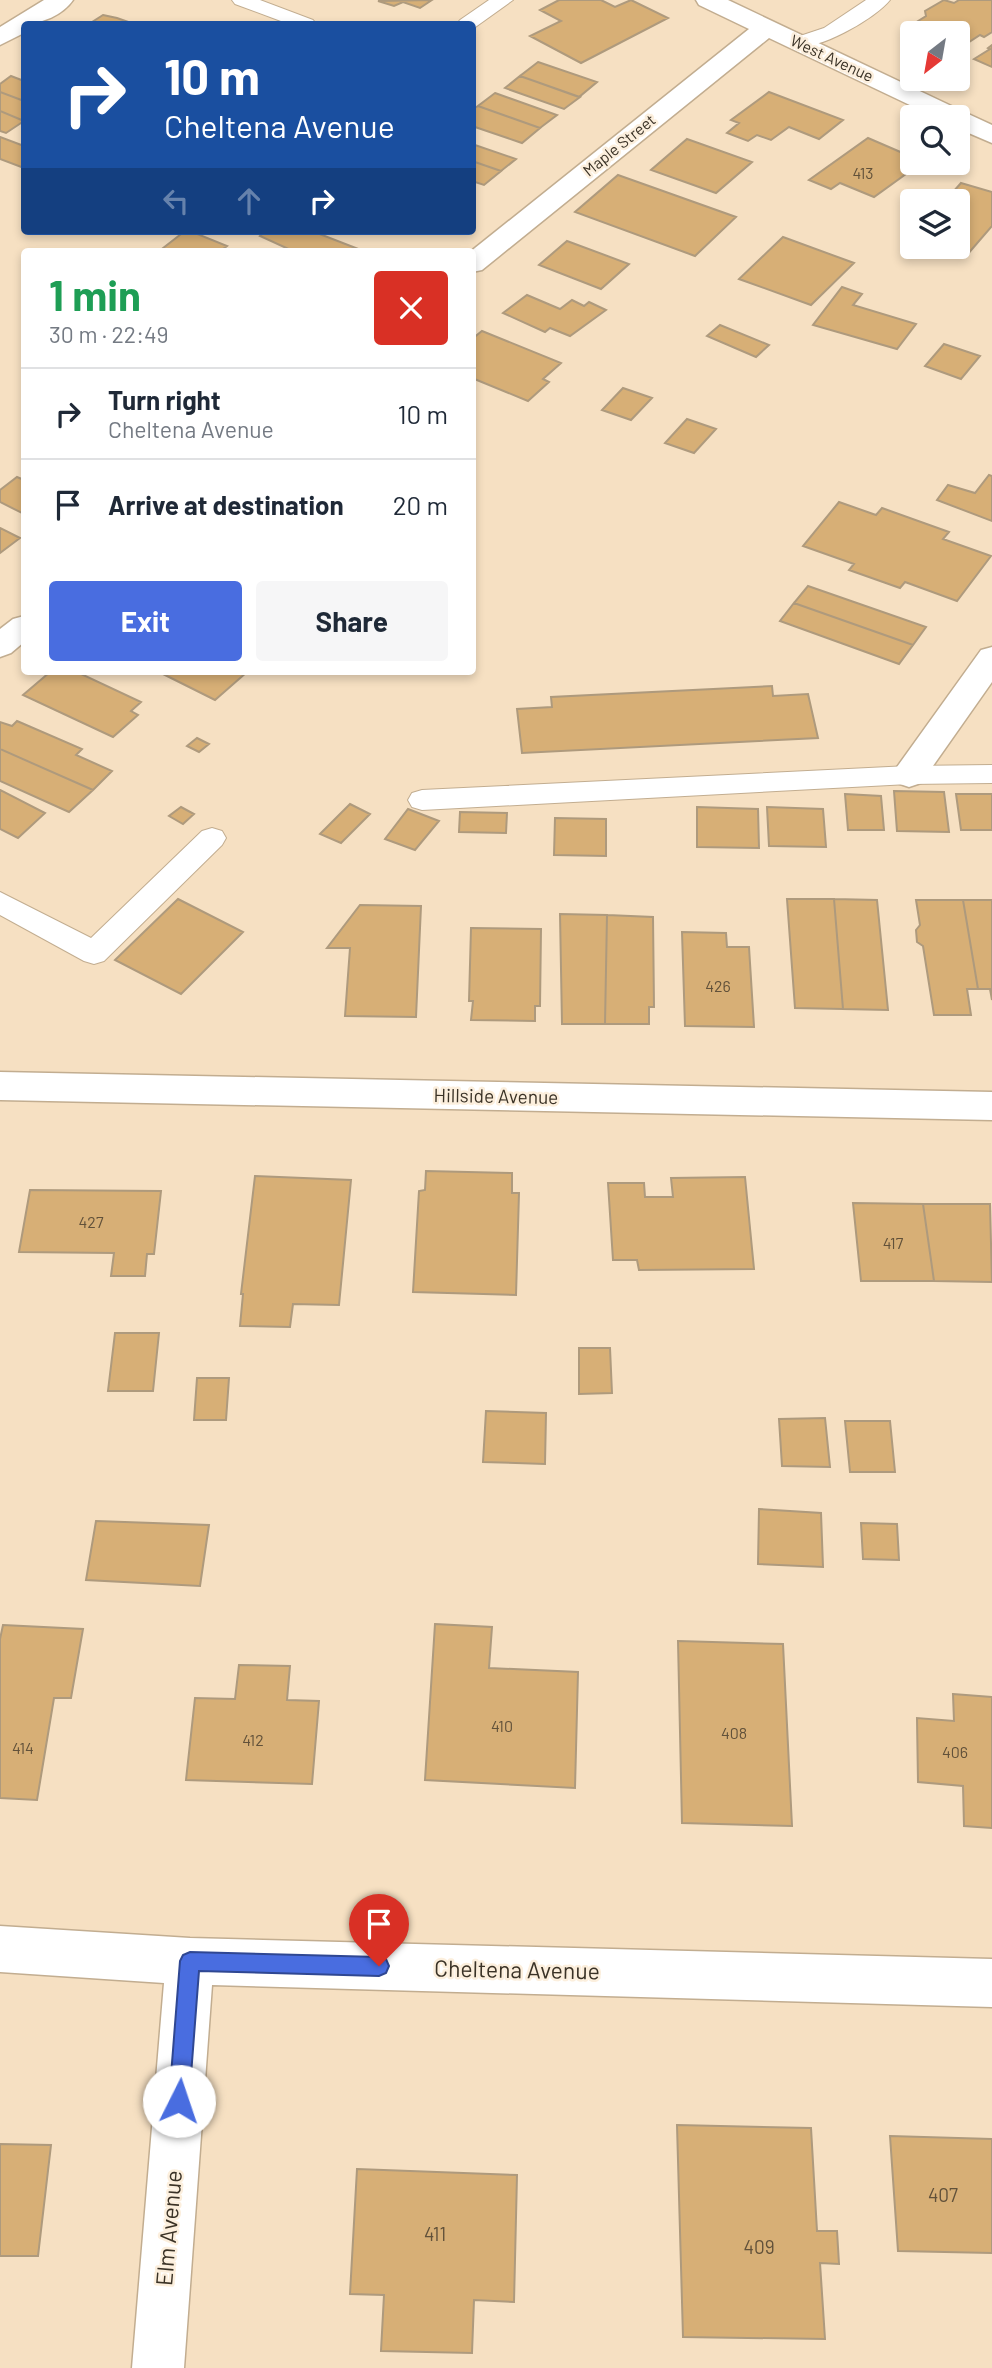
<!DOCTYPE html>
<html lang="en">
<head>
<meta charset="utf-8">
<style>
  body { margin:0; font-family:Barlow,sans-serif; background:#f6f6f7; color:#1f2937; height:100vh; display:flex; flex-direction:column; font-size:26px; white-space:nowrap }
  * { box-sizing:border-box; margin:0 }
  p { font-size:23px; color:#747a83 }
  .icon { flex:none; width:38px; height:38px; fill:none; stroke:currentColor; stroke-width:2; stroke-linecap:round; stroke-linejoin:round }
  .map { position:relative; flex:1; overflow:hidden }
  .side { position:absolute; left:21px; top:248px; width:455px; height:427px; display:flex; flex-direction:column; background:#fff; border-radius:7px; box-shadow:0 4px 10px #0003 }
  .side>* { flex:none }
  .top-card { position:absolute; left:21px; top:21px; width:455px; height:214px; border-radius:7px; box-shadow:0 4px 10px #0003; background:#1a4fa0; color:#fff; overflow:hidden }
  .needle { width:46px; rotate:211deg }
  .controls { position:absolute; left:900px; top:21px; display:grid; gap:14px }
  .controls a { display:grid; place-items:center; width:70px; height:70px; border-radius:7px; background:#fff; box-shadow:0 4px 10px #0003; font-size:35px }
  .pin { position:absolute; display:grid; place-items:center; width:60px; height:60px; color:#fff; margin:-72px -30px; border-radius:50% 50% 50% 0; rotate:-45deg; box-shadow:0 0 7px #0007 }
  .pin .icon { rotate:45deg }
  .me { position:absolute; width:77px; margin:-38px; rotate:4deg; stroke-linejoin:round; filter:drop-shadow(0 0 5px #0008) }
  .turn { display:flex; align-items:center; gap:24px; height:147px; padding:0 28px; font-size:32px }
  .turn .icon { width:91px; height:91px; stroke-width:2.5 }
  .turn b { display:block; font-size:49px; line-height:60px }
  .lanes { display:flex; align-items:center; height:66px; padding:0 28px; background:#0003; justify-content:center; gap:35px; direction:ltr }
  .lanes .off { opacity:.35 }
  .round { display:grid; place-items:center; flex:none; width:74px; height:74px; border-radius:7px; background:#f6f6f7 }
  .overview { display:flex; align-items:center; justify-content:space-between; height:119px; padding:0 28px }
  h1 { font-size:42px; font-weight:700; line-height:52px; color:#1e9e55 }
  .action { display:flex; gap:14px; margin-top:auto; padding:14px 28px }
  .action a { flex:1; height:80px; border-radius:7px; background:#496de0; color:#fff; font-size:28px; font-weight:700; line-height:80px; text-align:center }
  .action a+a { background:#f6f6f7; color:#1f2937 }
  ul { padding:0; list-style:none }
  li { display:flex; align-items:center; gap:21px; height:91px; padding:0 28px; border-top:2px solid #e0e1e3 }
  li div { flex:1 }
  li b { display:block; font-size:26px }
  li em { font-style:normal }
  .map>svg:first-child { display:block }
  .building { fill:#d7af76; stroke:#ae9a7d; stroke-width:2 }
  .lines { fill:none; stroke-linecap:round; stroke-linejoin:round }
  .service-casing { stroke:#c2ad90; stroke-width:2 }
  .minor-casing { stroke:#c2ad90; stroke-width:3 }
  .service { fill:#fff; fill-rule:evenodd }
  .minor { fill:#fff; fill-rule:evenodd }
  .route { fill:#496de0; stroke:#2f4792; stroke-width:2 }
  .labels { text-anchor:middle; stroke-width:5; stroke-linejoin:round; paint-order:stroke }
  .far-street-label { font-size:16px; fill:#3a3226; stroke:#fcefdd }
  .number-label { font-size:16px; fill:#61513a }
  .street-label { font-size:19px; fill:#3a3226; stroke:#fcefdd }
  .near-number-label { font-size:19px; fill:#61513a }
  .near-street-label { font-size:23px; fill:#3a3226; stroke:#fcefdd }
</style>
</head>
<body>
<div class="map">
<svg width="992" height="2368" viewBox="0 0 992 2368">
  <rect width="100%" height="100%" fill="#f6e0c2"/>
  <path class="building" d="M432 0 420 8 403 2 394 6 378 1Z
    M559 0H601L615 7 631 0 668 18 581 63 530 36 561 21 540 10Z
    M944 0 954 3 959 0H992V32L984 37 980 35 957 50V33H919L907 28 926 16 925 11Z
    M103 15 117 18 134 24H89Z
    M992 45V67L974 59 990 49 988 48Z
    M538 62 597 82 579 97 520 76Z
    M11 76 24 81V101L0 92V84Z
    M520 76 580 97 564 109 505 88Z
    M0 92 24 101V121L0 111Z
    M769 92 843 120 819 139 789 127 771 140 757 135 748 141 727 133 739 123 731 120Z
    M495 93 557 115 540 128 478 106Z
    M478 106 540 128 522 143 472 126V109Z
    M0 111 24 121 6 133 0 131Z
    M0 137 24 146V168L0 159Z
    M868 138 912 157V164L917 166 874 197 840 183 831 189 809 180Z
    M687 139 752 162 716 193 651 170Z
    M472 144 516 159 501 171 472 161Z
    M472 161 501 171 484 185 472 181Z
    M618 175 736 217 695 256 575 212Z
    M961 183 992 192V226L967 255 945 248 940 254 916 247H957V201H945Z
    M185 231H190L227 246 219 252H158Z
    M266 231H312L366 252H295L260 236Z
    M783 237 854 263 811 305 739 279Z
    M567 241 629 264 601 289 539 265Z
    M842 287 862 294 853 305 916 324 897 349 813 325Z
    M527 295 560 309 572 300 584 306 589 302 606 310 570 336 550 328 545 332 503 313Z
    M720 325 769 345 756 357 707 336Z
    M482 331 561 363 543 379 549 382 528 401 472 378V339Z
    M944 344 980 356 961 379 925 366Z
    M623 388 652 398 631 420 602 410Z
    M687 419 716 429 694 453 665 443Z
    M989 475 992 476V521L937 500 948 485 975 493Z
    M17 477 24 480V514L0 502V490Z
    M839 502 876 515 882 508 949 532 943 539 991 556 957 601 905 582 900 588 849 570 854 564 803 546Z
    M0 528 20 538 0 553Z
    M808 586 926 627 913 645 794 603Z
    M794 603 913 645 899 664 780 621Z
    M50 672H77L141 702 131 711 138 715 113 737 23 695Z
    M159 672H247L215 700Z
    M772 686 773 696 808 694 818 738 522 753 517 709 552 707 551 697Z
    M17 721 82 749 76 755 112 771 93 790 0 749V722L12 726Z
    M197 738 209 744 199 752 187 746Z
    M0 749 93 790 69 812 0 781Z
    M0 790 45 813 18 838 0 829Z
    M894 791 944 792 949 832 897 831Z
    M845 794 881 796 884 830H848Z
    M956 794H992V830H961Z
    M350 804 370 814 341 843 320 834Z
    M181 807 194 814 183 824 169 816Z
    M697 807 758 809 759 848 697 847Z
    M767 807 823 809 826 847 769 846Z
    M408 809 439 821 415 850 385 839Z
    M460 812 507 813 506 833 459 832Z
    M555 818 606 819V856L554 855Z
    M178 899 243 932 181 994 115 960Z
    M787 899H834L843 1009 795 1008Z
    M834 899 877 900 888 1010 843 1009Z
    M916 900H963L978 989H967L971 1015H934L923 946 917 942 916 930 920 925Z
    M963 900H992V1000L990 989H978Z
    M360 905 421 906 416 1017 345 1016 350 948H327Z
    M560 914 607 915 605 1024H562Z
    M607 915 653 917 654 1007H649V1024H605Z
    M471 928 541 929 540 1006H535V1021L471 1020 473 1001H469Z
    M682 932 726 933 727 947H749L754 1027 685 1026Z
    M426 1171 512 1173V1193H519L516 1295 413 1292 419 1191 425 1190Z
    M255 1176 351 1180 339 1305 293 1304 290 1327 240 1326 243 1294H241Z
    M745 1177 754 1269 639 1270 637 1260H613L608 1183H644L645 1197H673L671 1178Z
    M30 1190 161 1191 154 1254H147L145 1276H111L114 1253 19 1252Z
    M853 1203 923 1204 934 1281H861Z
    M923 1204H990L992 1282 934 1281Z
    M115 1333H159L153 1391H108Z
    M579 1348H610L612 1393 579 1394Z
    M197 1378H229L226 1420H194Z
    M486 1411 546 1413 545 1464 483 1462Z
    M825 1418 830 1467 782 1466 779 1419Z
    M845 1421H890L895 1472H850Z
    M759 1509 821 1513 823 1567 758 1564Z
    M96 1521 209 1525 200 1586 86 1580Z
    M861 1523 897 1524 899 1560 863 1559Z
    M435 1624 492 1627 489 1668 578 1672 575 1788 425 1780Z
    M3 1625 83 1629 71 1698H54L37 1800 0 1798V1639Z
    M678 1641 783 1644 792 1826 682 1823Z
    M239 1665 290 1666 287 1700 319 1701 312 1784 186 1780 195 1698 235 1699Z
    M953 1694 992 1697V1828L964 1826 963 1786 918 1782 917 1718 954 1721Z
    M677 2125 811 2128 817 2231H837L839 2264 820 2263 825 2339 683 2337Z
    M890 2136 992 2139V2253L898 2251Z
    M0 2144 51 2145 38 2256H0Z
    M357 2169 517 2175 514 2302 474 2300 472 2353 381 2351 384 2295 350 2294Z"/>
  <g class="lines">
    <defs>
      <path id="service" d="M232 0H260L313 20 316 24H289L235 4Z
        M489 0H513L474 28 472 24H457L460 20Z
        M866 0H890C876 18 817 52 794 46L791 42 794 38 824 28Z
        M992 765V783L909 784 422 810 412 807 408 800 412 793 422 790 909 766Z
        M212 828 222 831 226 838 222 845 104 961 94 964 84 961 0 915V892L91 938 202 831Z"/>
      <path id="minor" d="M44 0H73C63 15 41 24 24 24V33L0 45V27Z
        M696 0H728L964 112 992 125V143L957 128V117H935L769 38 482 270 472 272V252H470L749 29 699 5Z
        M24 616V642L11 653 0 657V629L13 619Z
        M992 647V682L921 783 909 787 897 783 892 775 897 767 981 650Z
        M0 1072 992 1092V1120L0 1100Z
        M0 1926 190 1938 992 1959V2007L212 1985 184 2368H132L164 1983 0 1972Z"/>
    </defs>
    <use href="#service" class="service-casing"/>
    <use href="#minor" class="minor-casing"/>
    <use href="#service" class="service"/>
    <use href="#minor" class="minor"/>
  </g>
  <path class="route" d="M190 1952 379 1957 386 1959 389 1966 386 1973 379 1976 199 1971 189 2101 186 2108 179 2111 172 2108 169 2101 180 1961 183 1955Z"/>
  <g class="labels">
    <g class="far-street-label">
      <text transform="translate(832 58) rotate(25)" y="6">West Avenue</text>
      <text transform="translate(619 145) rotate(-39)" y="6">Maple Street</text>
    </g>
    <g class="number-label">
      <text x="863" y="179">413</text>
      <text x="718" y="992">426</text>
      <text x="91" y="1228">427</text>
      <text x="893" y="1249">417</text>
      <text x="502" y="1732">410</text>
      <text x="734" y="1739">408</text>
      <text x="253" y="1746">412</text>
      <text x="23" y="1754">414</text>
      <text x="955" y="1758">406</text>
    </g>
    <g class="street-label">
      <text transform="translate(496 1096) rotate(1)" y="7">Hillside Avenue</text>
    </g>
    <g class="near-number-label">
      <text x="943" y="2202">407</text>
      <text x="435" y="2241">411</text>
      <text x="759" y="2254">409</text>
    </g>
    <g class="near-street-label">
      <text transform="translate(517 1970) rotate(1)" y="8">Cheltena Avenue</text>
      <text transform="translate(169 2228) rotate(-85)" y="8">Elm Avenue</text>
    </g>
  </g>
</svg>
<div class="controls">
<a><svg class="needle" viewBox="-14 -14 28 28"><path d="M0-13l5 13h-10z" fill="#e53935"/><path d="M0 13l5-13h-10z" fill="#747a83"/></svg></a>
<a><svg class="icon" aria-label="search" viewBox="0 0 24 24"><circle cx="10" cy="10" r="6"/><path d="M15 15l6 6"/></svg></a>
<a><svg class="icon" aria-label="layers" viewBox="0 0 24 24"><path d="M12 4l9 5-9 5-9-5zM3 14l9 5 9-5"/></svg></a>
</div>
<div class="pin" style="left:379px;top:1966px;background:#d93025"><svg class="icon" aria-label="arrive" viewBox="0 0 24 24"><path d="M6 21V4h12l-3 4 3 4H6"/></svg></div>
<svg class="me" style="left:179px;top:2101px" viewBox="-20 -20 40 40"><circle r="19" fill="#fff"/><path d="M0-13L10 11 0 6-10 11z" fill="#496de0"/></svg>
<div class="top-card">
<div class="turn"><svg class="icon" aria-label="right" viewBox="0 0 24 24"><path d="M7 20v-9h11M14 6l5 5-5 5"/></svg><div><b>10 m</b>Cheltena Avenue</div></div>
<div class="lanes"><svg class="icon off" aria-label="left" viewBox="0 0 24 24"><path d="M17 20v-9H6M10 6l-5 5 5 5"/></svg><svg class="icon off" aria-label="ahead" viewBox="0 0 24 24"><path d="M12 20V5M6 11l6-6 6 6"/></svg><svg class="icon" aria-label="right" viewBox="0 0 24 24"><path d="M7 20v-9h11M14 6l5 5-5 5"/></svg></div>
</div>
<section class="side">
<div class="overview"><div><h1>1 min</h1><p>30 m · 22:49</p></div><a class="round" style="background:#d93025;color:#fff"><svg class="icon" aria-label="close" viewBox="0 0 24 24"><path d="M6 6l12 12M18 6L6 18"/></svg></a></div>
<ul>
<li><svg class="icon" aria-label="right" viewBox="0 0 24 24"><path d="M7 20v-9h11M14 6l5 5-5 5"/></svg><div><b>Turn right</b><p>Cheltena Avenue</p></div><em>10 m</em></li>
<li><svg class="icon" aria-label="arrive" viewBox="0 0 24 24"><path d="M6 21V4h12l-3 4 3 4H6"/></svg><div><b>Arrive at destination</b></div><em>20 m</em></li>
</ul>
<div class="action"><a>Exit</a><a>Share</a></div>
</section>
</div>
</body>
</html>
